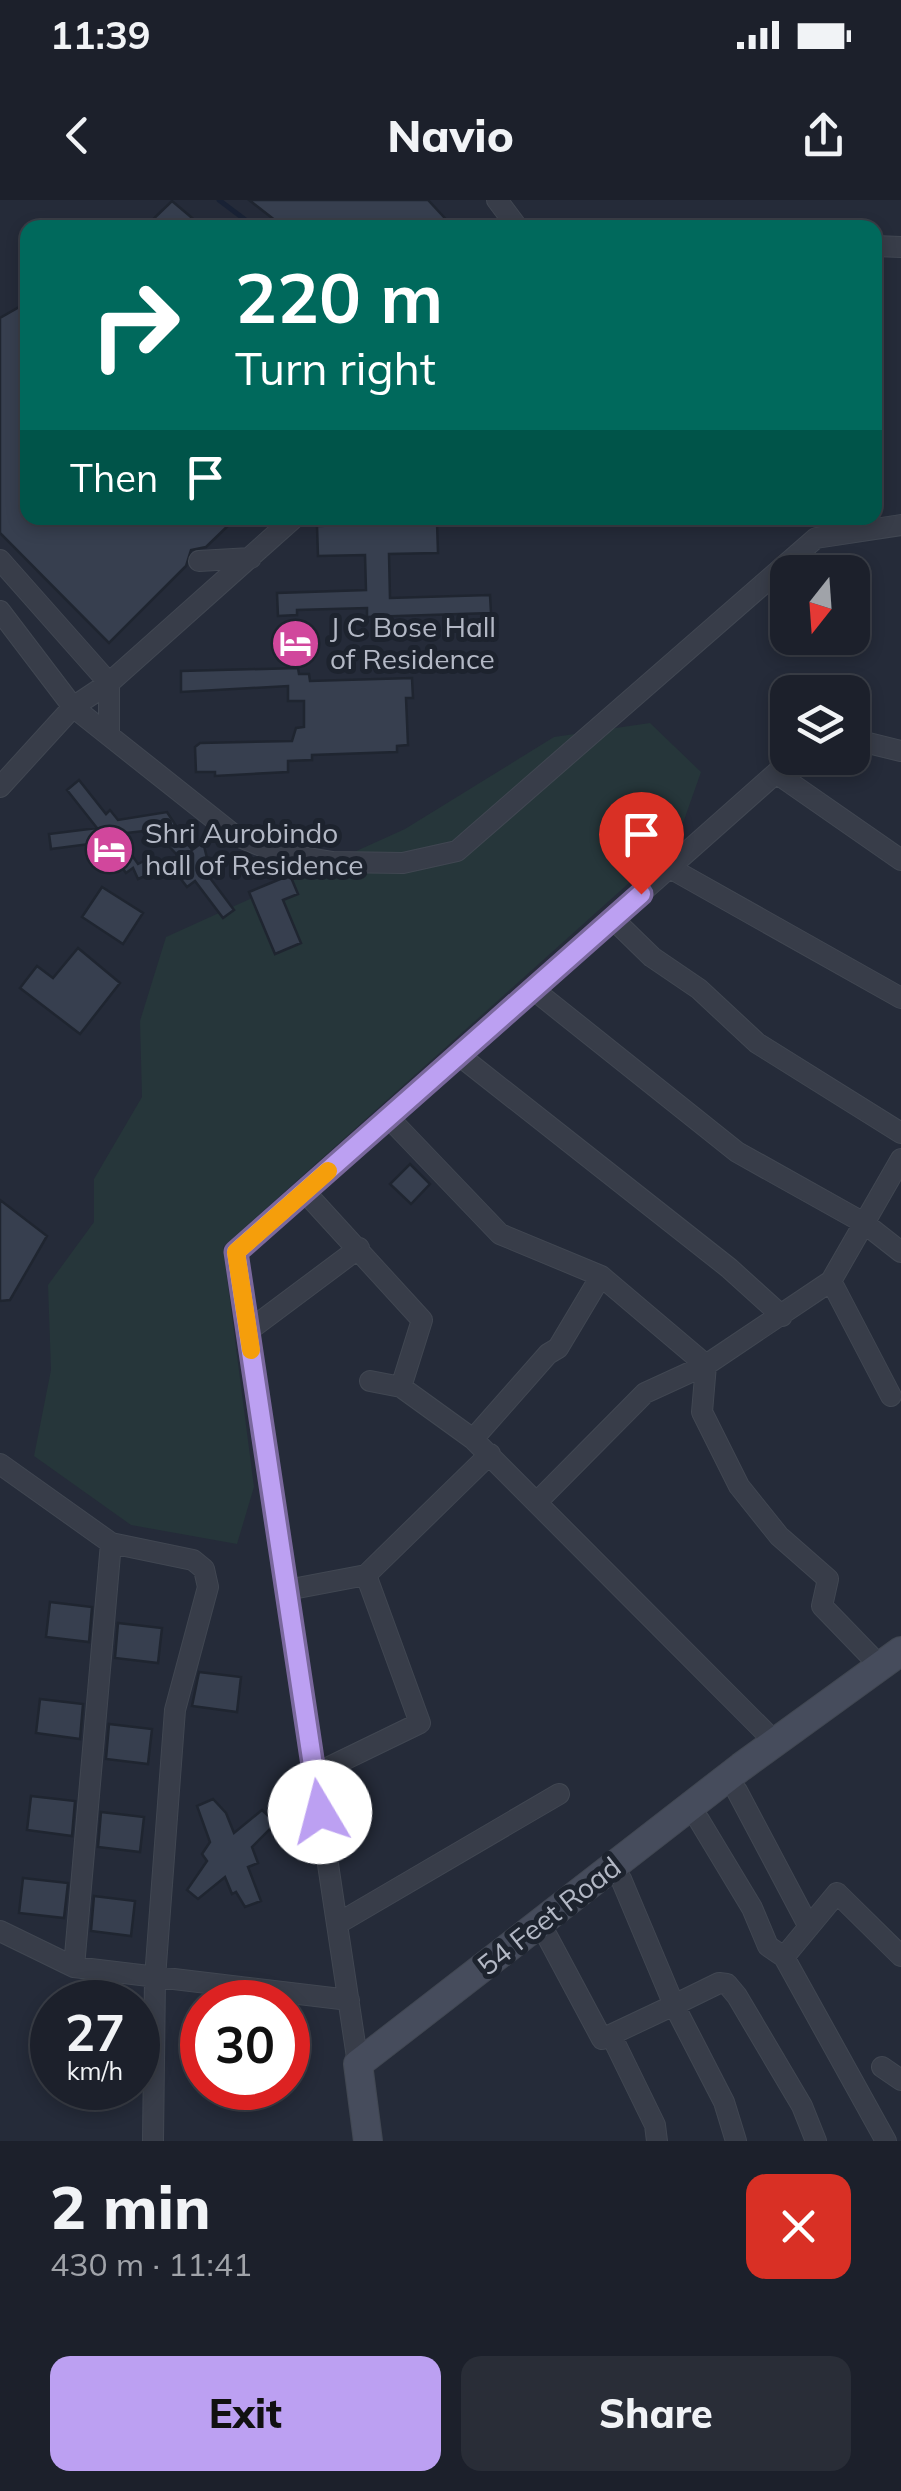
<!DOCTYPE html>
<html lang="en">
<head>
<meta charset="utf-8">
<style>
  body { margin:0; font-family:Mulish,sans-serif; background:#292d37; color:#f1f3f6; height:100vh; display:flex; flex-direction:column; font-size:38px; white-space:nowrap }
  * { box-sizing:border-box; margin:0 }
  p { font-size:32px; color:#a0a3a9 }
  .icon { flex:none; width:55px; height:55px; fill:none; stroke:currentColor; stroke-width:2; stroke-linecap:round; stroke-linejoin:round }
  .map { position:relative; height:1941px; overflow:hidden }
  .sheet { display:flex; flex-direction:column; background:#1c202b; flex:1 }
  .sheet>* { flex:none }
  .banner { position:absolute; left:20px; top:20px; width:862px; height:305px; border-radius:20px; box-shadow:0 5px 15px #0003,0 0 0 2px #3a3e47; background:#00695c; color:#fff; overflow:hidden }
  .needle { width:65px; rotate:197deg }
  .buttons { position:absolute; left:770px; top:355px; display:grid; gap:20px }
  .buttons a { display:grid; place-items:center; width:100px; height:100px; border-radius:20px; background:#1c202b; box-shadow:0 5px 15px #0003,0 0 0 2px #3a3e47; font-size:50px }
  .speed { position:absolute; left:30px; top:1780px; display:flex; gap:20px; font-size:50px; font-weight:700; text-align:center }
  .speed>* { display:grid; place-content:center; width:130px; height:130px; border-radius:50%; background:#1c202b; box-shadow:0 5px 15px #0003,0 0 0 2px #3a3e47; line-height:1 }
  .speed small { font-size:25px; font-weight:400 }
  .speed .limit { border:15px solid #d22; background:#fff; color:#111 }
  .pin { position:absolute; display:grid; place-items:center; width:85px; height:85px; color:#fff; margin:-102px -42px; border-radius:50% 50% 50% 0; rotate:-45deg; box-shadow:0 0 10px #0007 }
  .pin .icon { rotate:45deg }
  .me { position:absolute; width:110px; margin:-55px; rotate:352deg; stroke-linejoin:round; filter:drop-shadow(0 0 8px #0008) }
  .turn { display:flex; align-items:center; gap:35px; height:210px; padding:0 50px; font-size:45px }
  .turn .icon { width:130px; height:130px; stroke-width:2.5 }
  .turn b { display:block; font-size:70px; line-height:85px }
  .then { display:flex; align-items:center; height:95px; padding:0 50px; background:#0003; gap:20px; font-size:38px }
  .round { display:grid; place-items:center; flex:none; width:105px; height:105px; border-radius:20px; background:#292d37 }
  .head { display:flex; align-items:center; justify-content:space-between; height:170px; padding:0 50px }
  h1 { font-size:60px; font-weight:800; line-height:75px }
  .primary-button { display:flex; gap:20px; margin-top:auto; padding:20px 50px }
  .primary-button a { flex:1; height:115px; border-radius:20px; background:#bca0f2; color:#111; font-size:40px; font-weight:800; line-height:115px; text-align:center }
  .primary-button a+a { background:#292d37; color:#f1f3f6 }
  .status { display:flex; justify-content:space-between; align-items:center; height:70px; padding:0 50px; background:#1c202b; direction:ltr }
  .status svg { height:28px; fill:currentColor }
  header { display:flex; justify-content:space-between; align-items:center; height:130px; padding:0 50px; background:#1c202b; font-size:45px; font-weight:800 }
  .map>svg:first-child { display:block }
  .green { fill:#26363a }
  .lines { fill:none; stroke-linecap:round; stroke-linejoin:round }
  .stream { stroke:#192235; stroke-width:5 }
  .building { fill:#373f4f; stroke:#1f2530; stroke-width:2.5 }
  .street-casing { stroke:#414752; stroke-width:22 }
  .secondary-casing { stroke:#414752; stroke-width:30 }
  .street { stroke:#383d49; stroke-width:20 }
  .secondary { stroke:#464c5c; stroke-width:28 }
  .route-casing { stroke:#7a689d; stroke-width:25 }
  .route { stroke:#bca0f2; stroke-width:18 }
  .slow { stroke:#f59e0b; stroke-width:18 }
  .labels { text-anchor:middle; stroke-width:10; stroke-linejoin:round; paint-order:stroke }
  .poi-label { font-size:28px; fill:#b3b8c5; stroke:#1d232e; text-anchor:start }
  .street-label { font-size:28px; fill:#b3b8c5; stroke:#1d232e }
</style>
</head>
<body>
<div class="status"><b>11:39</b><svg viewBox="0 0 49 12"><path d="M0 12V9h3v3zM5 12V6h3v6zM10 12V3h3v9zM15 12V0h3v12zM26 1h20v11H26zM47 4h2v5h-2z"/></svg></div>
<header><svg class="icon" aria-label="back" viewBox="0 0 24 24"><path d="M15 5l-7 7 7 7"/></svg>Navio<svg class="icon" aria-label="share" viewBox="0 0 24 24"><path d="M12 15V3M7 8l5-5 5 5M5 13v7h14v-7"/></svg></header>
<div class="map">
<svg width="901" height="1941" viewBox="0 0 901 1941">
  <rect width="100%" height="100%" fill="#252b39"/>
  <path class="green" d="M650 523 701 572 677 640 223 1047 254 1287 237 1344 131 1325 34 1256 51 1170 48 1085 94 1022V979L142 897 140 821 166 737 405 629 554 537Z"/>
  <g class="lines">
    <path class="stream" d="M219 0 256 28"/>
  </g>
  <path class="building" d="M249 0H428L454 28H285Z
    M172 1 204 28H144Z
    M28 102V318H236L206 347 191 350 186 366 109 443 0 333V118Z
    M437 322 438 353 389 354 390 398 490 395 491 413 367 417V408L297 410V415L278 416 277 393 366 390 365 355 318 356 317 326Z
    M298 468 299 474H309L310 481 412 478 413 498H406L408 545 397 546V552L312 555V560L288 561V572L215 576V572H196L195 547 200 543 292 541 296 528 304 527V501H288V486L181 492V471Z
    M79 580 106 614 110 610 118 620 167 612 192 650 203 642 210 670H204L234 710 223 718 195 681 187 687 171 666 185 663 153 630 117 634 138 664 146 660 152 673 138 679 133 668 126 673 109 649 98 657 89 644 51 649 49 634 97 628 67 590Z
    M290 675 298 694 283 700 301 743 275 754 249 692Z
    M102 687 143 713 123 744 82 717Z
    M78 748 120 783 80 834 20 788 37 766 53 778Z
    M410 964 430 984 411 1004 390 984Z
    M0 1000 47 1036 10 1100 0 1101Z
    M50 1402 92 1407 89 1442 46 1437Z
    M118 1423 162 1428 158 1463 115 1458Z
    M199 1472 241 1477 237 1512 192 1506Z
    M40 1499 83 1504 80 1539 36 1533Z
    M109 1524 152 1529 148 1564 106 1559Z
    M31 1596 75 1601 72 1636 27 1630Z
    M213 1599 226 1613 234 1633 262 1610 276 1623 252 1647 258 1663 248 1667 261 1701 245 1707 236 1692 232 1694 225 1677 198 1699 187 1690 207 1661 202 1654 210 1642 197 1606Z
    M101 1612 144 1617 140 1652 98 1647Z
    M23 1678 68 1683 64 1718 19 1713Z
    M94 1696 135 1701 131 1736 91 1731Z"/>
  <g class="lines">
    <defs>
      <path id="street" d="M497 0 518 28
        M875 46 901 47
        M0 360 109 483V533
        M199 361 251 358
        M0 411 73 507 233 634 278 653 333 662 403 663 457 651 816 338 901 325
        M852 539 901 551
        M776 573 901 660
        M0 587 73 507 109 483 294 318
        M670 668 901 798
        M613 719 652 757 699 789 757 843 901 933
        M534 790 737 952 864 1023 901 1052
        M460 856 729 1068 782 1116
        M389 918 500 1034 601 1076 706 1165 702 1212 739 1286 779 1336 828 1379 822 1406 880 1466
        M305 992 422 1120 401 1187
        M248 1131 359 1048
        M370 1181 401 1187 473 1239 775 1542
        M891 1196 831 1081 901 959
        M473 1239 548 1154 558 1148 601 1076
        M0 1264 111 1343 193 1360 204 1369 208 1387 175 1510 155 1778 153 1941
        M539 1300 645 1193 706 1165 831 1081
        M287 1390 366 1375 490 1254
        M315 1574 420 1523 366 1375
        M737 1591 809 1727
        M699 1620 752 1708 768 1746 784 1757
        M337 1724 559 1594
        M0 1731 74 1767 349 1800
        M547 1736 602 1839 674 1805 621 1679
        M74 1767 111 1343
        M612 1837 655 1925 657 1941
        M358 1864 236 1052 793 558
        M882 1867 901 1880
        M736 1941 724 1902 674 1805 719 1783 727 1784 737 1796 802 1906 816 1941
        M886 1941 784 1757 837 1693 901 1756"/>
      <path id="secondary" d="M368 1941 358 1864 741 1567 901 1451"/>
    </defs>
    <use href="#street" class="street-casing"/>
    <use href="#secondary" class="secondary-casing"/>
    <use href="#street" class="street"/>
    <use href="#secondary" class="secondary"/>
  </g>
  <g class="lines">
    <defs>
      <path id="route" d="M320 1612 236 1052 641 694"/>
    </defs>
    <use href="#route" class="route-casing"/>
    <use href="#route" class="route"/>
    <path class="slow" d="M251 1150 236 1052 328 971"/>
  </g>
  <defs>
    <symbol id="hotel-disc" viewBox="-11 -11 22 22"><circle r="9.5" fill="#d1479c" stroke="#1d232e"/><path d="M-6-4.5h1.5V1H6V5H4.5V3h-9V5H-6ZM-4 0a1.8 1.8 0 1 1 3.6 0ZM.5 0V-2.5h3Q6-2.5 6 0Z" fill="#fff"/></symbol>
  </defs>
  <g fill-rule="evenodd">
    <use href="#hotel-disc" x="268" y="416" width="55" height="55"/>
    <use href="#hotel-disc" x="82" y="622" width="55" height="55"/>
  </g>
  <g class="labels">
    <g class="poi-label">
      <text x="330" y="437">J C Bose Hall<tspan x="330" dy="32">of Residence</tspan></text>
      <text x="145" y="643">Shri Aurobindo<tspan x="145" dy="32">hall of Residence</tspan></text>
    </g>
    <g class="street-label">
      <text transform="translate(549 1716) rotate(-38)" y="10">54 Feet Road</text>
    </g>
  </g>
</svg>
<div class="buttons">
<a><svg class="needle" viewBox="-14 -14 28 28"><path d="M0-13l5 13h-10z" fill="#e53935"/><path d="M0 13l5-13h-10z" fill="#a0a3a9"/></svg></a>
<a><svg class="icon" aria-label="layers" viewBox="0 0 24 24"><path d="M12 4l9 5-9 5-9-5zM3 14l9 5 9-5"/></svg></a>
</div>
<div class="speed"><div>27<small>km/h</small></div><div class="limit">30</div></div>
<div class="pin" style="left:641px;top:694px;background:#d93025"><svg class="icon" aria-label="arrive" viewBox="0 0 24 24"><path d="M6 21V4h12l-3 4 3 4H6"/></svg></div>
<svg class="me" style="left:320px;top:1612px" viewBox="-20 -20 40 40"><circle r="19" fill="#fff"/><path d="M0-13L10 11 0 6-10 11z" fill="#bca0f2"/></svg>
<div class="banner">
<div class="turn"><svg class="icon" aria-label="right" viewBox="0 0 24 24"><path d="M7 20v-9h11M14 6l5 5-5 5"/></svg><div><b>220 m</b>Turn right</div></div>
<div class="then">Then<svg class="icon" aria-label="arrive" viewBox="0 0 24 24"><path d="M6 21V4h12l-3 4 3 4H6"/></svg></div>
</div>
</div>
<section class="sheet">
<div class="head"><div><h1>2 min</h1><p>430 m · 11:41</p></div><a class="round" style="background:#d93025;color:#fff"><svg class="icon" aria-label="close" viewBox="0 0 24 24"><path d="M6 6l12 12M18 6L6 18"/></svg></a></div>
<div class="primary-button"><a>Exit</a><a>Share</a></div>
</section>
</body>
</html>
